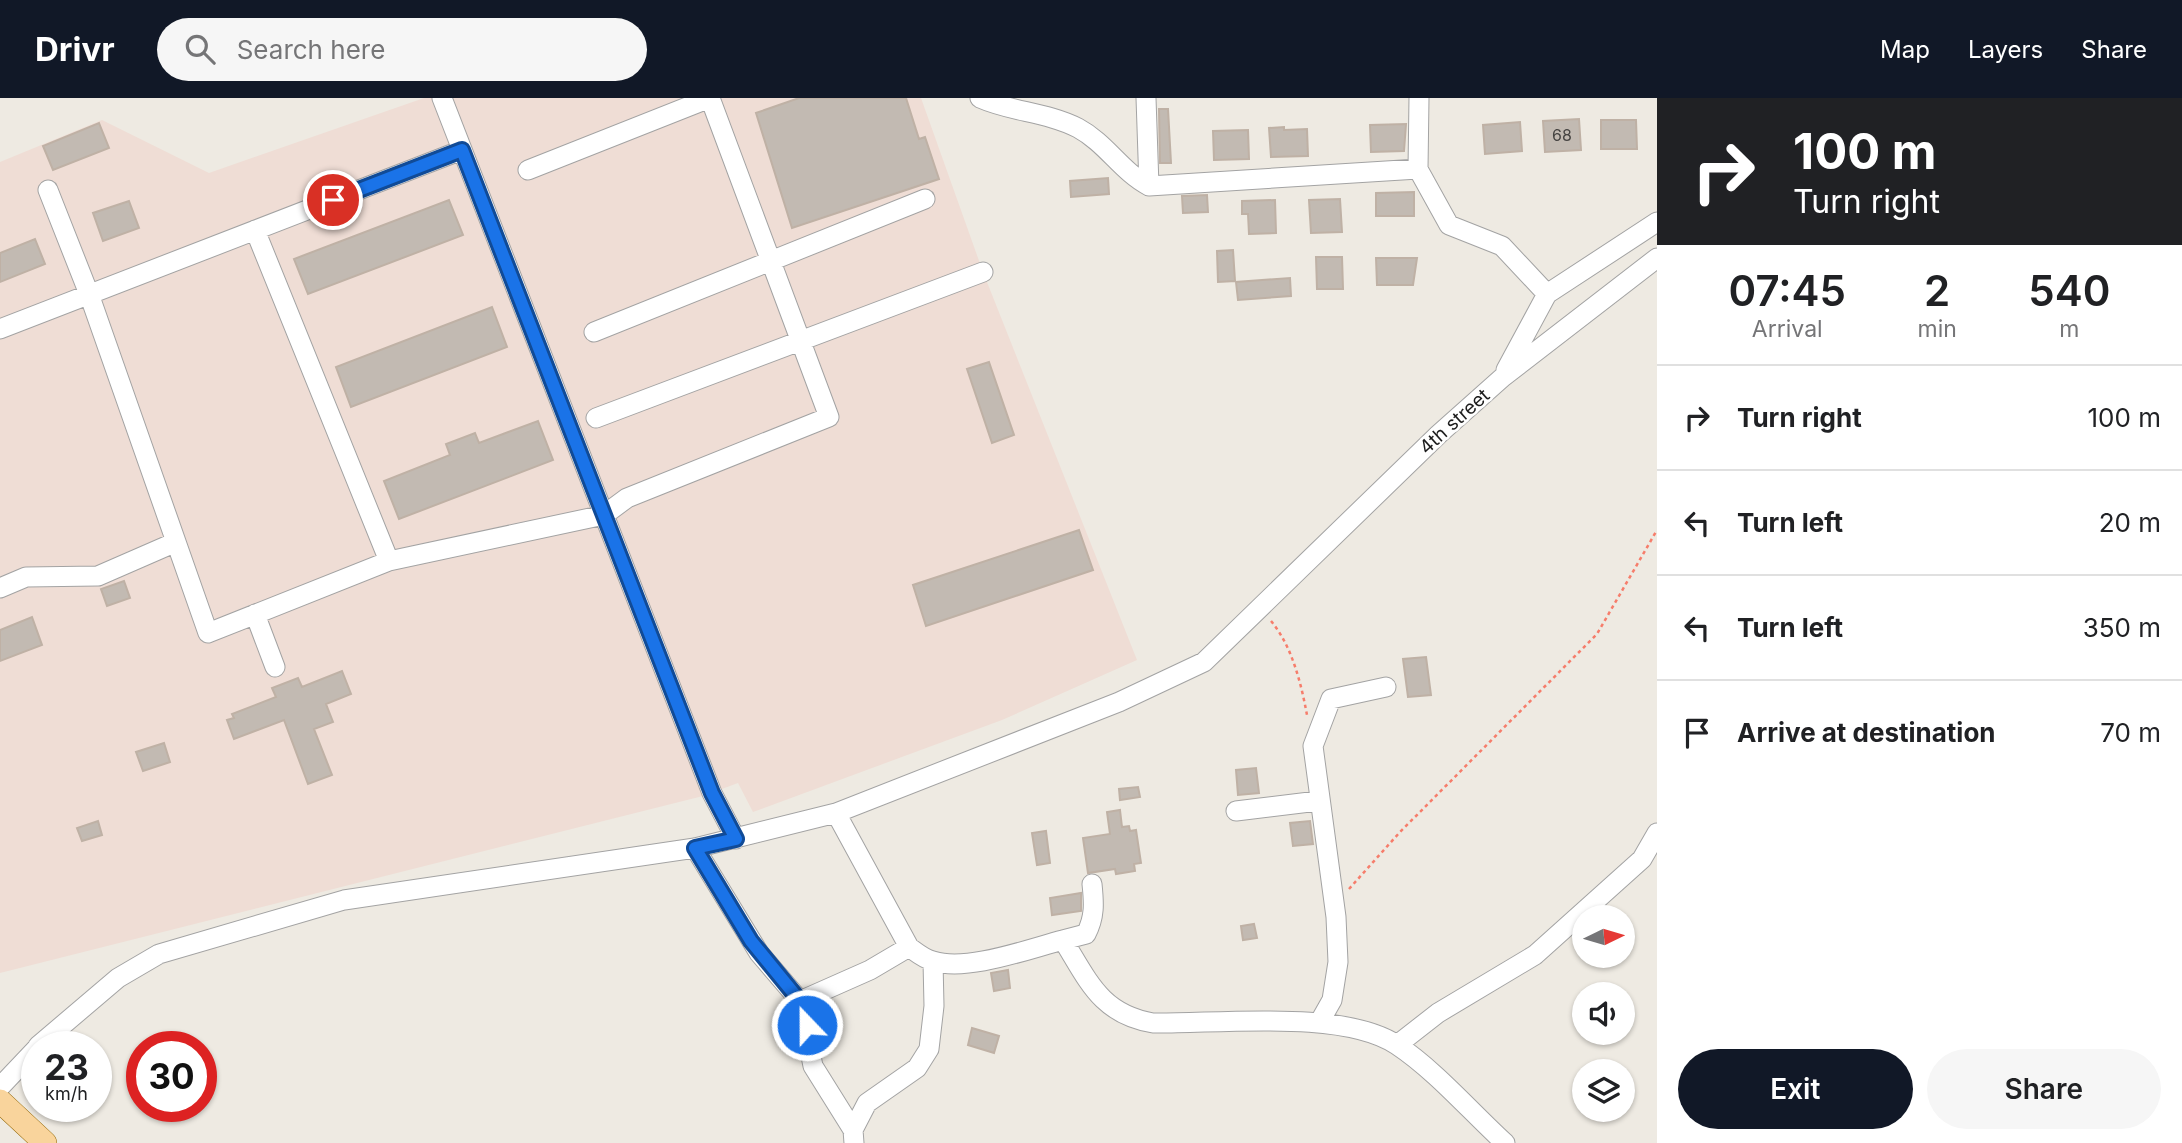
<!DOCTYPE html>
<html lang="en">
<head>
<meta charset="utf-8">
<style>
  body { margin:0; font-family:Inter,sans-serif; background:#f6f6f6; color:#202124; height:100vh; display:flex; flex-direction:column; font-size:26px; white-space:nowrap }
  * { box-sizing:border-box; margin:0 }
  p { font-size:23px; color:#757577 }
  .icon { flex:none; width:38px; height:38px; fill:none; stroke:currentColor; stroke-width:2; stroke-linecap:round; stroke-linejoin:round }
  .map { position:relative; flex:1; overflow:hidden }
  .panel { display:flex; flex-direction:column; background:#fff; width:525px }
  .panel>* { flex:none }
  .guide { background:#202124; color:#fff; overflow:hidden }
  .needle { width:46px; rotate:85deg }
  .tools { position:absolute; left:1572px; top:807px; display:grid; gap:14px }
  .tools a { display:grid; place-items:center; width:63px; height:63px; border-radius:50%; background:#fff; box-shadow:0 2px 5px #0004; font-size:35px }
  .speed { position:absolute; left:21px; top:933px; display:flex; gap:14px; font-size:35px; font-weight:700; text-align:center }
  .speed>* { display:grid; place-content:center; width:91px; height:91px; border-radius:50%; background:#fff; box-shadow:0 2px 5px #0004; line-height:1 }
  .speed small { font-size:18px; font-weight:400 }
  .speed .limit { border:10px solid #d22; background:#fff; color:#111 }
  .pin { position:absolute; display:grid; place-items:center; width:60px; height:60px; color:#fff; margin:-30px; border:4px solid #fff; border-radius:50%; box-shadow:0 2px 7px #0007 }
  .me { position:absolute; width:77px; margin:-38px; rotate:338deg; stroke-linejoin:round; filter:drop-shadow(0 0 5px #0008) }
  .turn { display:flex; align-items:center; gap:24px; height:147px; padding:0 21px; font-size:32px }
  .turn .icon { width:91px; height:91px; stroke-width:2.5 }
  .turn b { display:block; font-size:49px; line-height:60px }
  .eta { display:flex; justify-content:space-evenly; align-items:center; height:119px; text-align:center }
  .eta b { font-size:42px; font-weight:600; line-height:49px }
  .primary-button { display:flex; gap:14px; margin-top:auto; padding:14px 21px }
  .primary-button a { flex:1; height:80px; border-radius:42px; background:#111827; color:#fff; font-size:28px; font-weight:600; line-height:80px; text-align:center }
  .primary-button a+a { background:#f6f6f6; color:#202124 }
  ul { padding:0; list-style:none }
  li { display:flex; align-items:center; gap:21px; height:105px; padding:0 21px; border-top:2px solid #e0e0e0 }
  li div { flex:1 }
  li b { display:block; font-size:26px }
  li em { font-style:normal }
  header { display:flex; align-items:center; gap:42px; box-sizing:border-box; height:98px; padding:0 35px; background:#111827; color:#fff }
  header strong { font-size:33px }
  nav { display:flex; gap:38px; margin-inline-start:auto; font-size:24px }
  .search { width:490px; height:63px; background:#f6f6f6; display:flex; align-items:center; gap:18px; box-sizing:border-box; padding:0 24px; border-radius:38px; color:#757577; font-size:26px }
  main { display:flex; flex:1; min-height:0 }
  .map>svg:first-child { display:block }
  .military { fill:#efddd5 }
  .building { fill:#c2bab2; stroke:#bfb1a5; stroke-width:2 }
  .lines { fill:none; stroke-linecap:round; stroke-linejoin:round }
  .minor-casing { stroke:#a3a3a3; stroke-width:21 }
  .major-casing { stroke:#916604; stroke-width:24 }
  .path { stroke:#f67d6b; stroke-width:2.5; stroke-dasharray:3.5 3.5; stroke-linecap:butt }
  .minor { stroke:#fff; stroke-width:19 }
  .major { stroke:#f9d49c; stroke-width:23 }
  .route-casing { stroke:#114b97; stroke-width:18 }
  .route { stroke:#1a73e8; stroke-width:12 }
  .labels { text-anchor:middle; stroke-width:5; stroke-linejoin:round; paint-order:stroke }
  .number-label { font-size:16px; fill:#464442 }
  .street-label { font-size:19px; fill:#1c1c1c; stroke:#fff }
</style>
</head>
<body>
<header>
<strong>Drivr</strong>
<div class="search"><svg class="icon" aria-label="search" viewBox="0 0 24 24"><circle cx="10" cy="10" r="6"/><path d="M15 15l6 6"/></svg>Search here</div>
<nav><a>Map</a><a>Layers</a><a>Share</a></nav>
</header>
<main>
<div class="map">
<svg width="1657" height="1045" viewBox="0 0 1657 1045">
  <rect width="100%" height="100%" fill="#eeeae2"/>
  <path class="military" d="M424 0H921L983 174 1137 562 1002 622 753 714 738 685 703 698 0 875V64L102 22 209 75Z"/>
  <path class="building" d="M799 0H906L919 41 925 39 939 81 792 130 756 15Z
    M1159 11H1168L1171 65H1160Z
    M1579 21 1581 52 1545 54 1543 23Z
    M1601 22H1636L1637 51H1601Z
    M1520 24 1522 53 1485 56 1483 27Z
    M99 25 109 50 53 72 43 48Z
    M1406 26 1404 53 1371 54 1370 27Z
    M1284 29V32L1307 31 1308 58 1271 59 1269 30Z
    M1248 32 1249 61 1214 62 1213 33Z
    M1108 80 1109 96 1071 99 1070 83Z
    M1414 94V118H1376V95Z
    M1207 97 1208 114 1183 115 1182 98Z
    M1340 101 1342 134 1311 135 1309 102Z
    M449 102 463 137 308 196 294 161Z
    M1275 102 1276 135 1249 136 1248 116H1242V103Z
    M129 103 139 130 103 143 93 115Z
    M35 141 45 166 0 184V155Z
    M1233 152 1235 183 1218 184 1217 153Z
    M1316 159H1342L1343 191H1317Z
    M1376 160H1417L1413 187H1377Z
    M1290 180 1291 198 1238 202 1236 184Z
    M492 209 507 249 351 309 336 269Z
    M989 264 1014 337 992 345 967 271Z
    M538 323 553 362 399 421 384 383 450 357 446 346 475 335 479 345Z
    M1079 432 1093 472 926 528 913 487Z
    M124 483 130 500 107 508 101 491Z
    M32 519 42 547 0 563V532Z
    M1426 559 1431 597 1408 599 1403 561Z
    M342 573 351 596 326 606 333 624 314 631 332 677 308 686 284 622 234 641 227 622 234 620 232 616 276 599 272 590 298 580 302 589Z
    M164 645 170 664 143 673 136 654Z
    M1256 670 1259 695 1238 697 1236 672Z
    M1138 689 1140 699 1120 702 1119 691Z
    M1120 712 1122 729 1129 728 1130 733 1136 732 1141 765 1134 766 1135 773 1116 776 1115 771 1088 775 1083 740 1110 736 1107 714Z
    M98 723 102 737 82 743 77 730Z
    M1310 723 1313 746 1293 748 1290 725Z
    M1046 733 1050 765 1037 767 1032 735Z
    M1081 795V813L1052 817 1050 800Z
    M1254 826 1257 840 1243 842 1241 828Z
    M1008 872 1010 890 994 893 991 875Z
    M972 930 999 938 994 955 968 947Z"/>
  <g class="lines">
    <defs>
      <path id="minor" d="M442 0 712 695 736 741
        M980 0C1011 14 1047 14 1078 30 1106 45 1122 74 1149 88
        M1146 0 1149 88 1418 71
        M1419 0 1418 71 1449 127 1502 148 1547 196 1657 124
        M48 92 89 196 208 535 389 463 604 417 627 400 829 319 710 0 528 72
        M255 132 389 463
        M0 231 462 52
        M594 234 925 101
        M1506 272 1547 196
        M596 320 983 174
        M0 490 26 479 98 478 176 444
        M255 516 275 569
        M1236 713 1318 703
        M836 715 909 849C916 854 924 861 933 863 967 874 1028 851 1063 842 1089 884 1101 916 1153 925 1218 926 1343 911 1397 947 1436 973 1470 1013 1505 1045
        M695 750 759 855 800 903 813 968 853 1032 854 1045
        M1063 842 1086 836C1095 819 1094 805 1092 786
        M800 903 870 872 909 849
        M1319 925 1332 902 1338 864 1336 819 1313 648 1331 601 1386 589
        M1397 947 1438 915 1535 857 1642 761 1657 735
        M38 948 118 880 159 856 344 802 695 750 836 715 1119 604 1204 564 1439 336 1503 279 1657 160
        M0 989 37 950
        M853 1032 867 1005 917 970 929 951 934 908 933 863"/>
      <path id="major" d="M0 1003 45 1045"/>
    </defs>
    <use href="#minor" class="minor-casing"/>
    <use href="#major" class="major-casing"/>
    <path class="path" d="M1271 523C1292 548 1301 585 1307 617
      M1349 791 1400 734 1597 536 1657 432"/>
    <use href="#minor" class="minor"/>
    <use href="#major" class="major"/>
  </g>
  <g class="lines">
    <defs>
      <path id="route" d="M333 102 462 52 712 695 736 741 695 750 751 843 800 903 807 927"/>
    </defs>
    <use href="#route" class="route-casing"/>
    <use href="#route" class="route"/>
  </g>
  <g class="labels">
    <g class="number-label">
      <text x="1562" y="43">68</text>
    </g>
    <g class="street-label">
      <text transform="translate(1454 323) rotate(-42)" y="7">4th street</text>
    </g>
  </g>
</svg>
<div class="tools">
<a><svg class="needle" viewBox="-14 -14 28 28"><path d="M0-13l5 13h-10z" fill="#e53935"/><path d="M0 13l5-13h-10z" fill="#757577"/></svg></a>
<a><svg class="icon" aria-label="sound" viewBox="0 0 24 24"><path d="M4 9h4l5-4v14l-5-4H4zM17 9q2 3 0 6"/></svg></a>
<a><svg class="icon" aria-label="layers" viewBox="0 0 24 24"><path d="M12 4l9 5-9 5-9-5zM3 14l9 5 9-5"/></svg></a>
</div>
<div class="speed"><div>23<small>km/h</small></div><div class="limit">30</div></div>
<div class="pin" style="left:333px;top:102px;background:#d93025"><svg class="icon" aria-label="arrive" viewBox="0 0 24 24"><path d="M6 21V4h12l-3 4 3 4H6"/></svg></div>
<svg class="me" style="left:807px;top:927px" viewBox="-20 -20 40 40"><circle r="17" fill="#1a73e8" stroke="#fff" stroke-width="3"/><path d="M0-11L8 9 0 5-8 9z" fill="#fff"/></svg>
</div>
<section class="panel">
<div class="guide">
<div class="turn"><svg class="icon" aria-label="right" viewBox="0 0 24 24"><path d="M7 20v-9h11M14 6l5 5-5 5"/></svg><div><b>100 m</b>Turn right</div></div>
</div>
<div class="eta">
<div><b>07:45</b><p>Arrival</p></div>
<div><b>2</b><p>min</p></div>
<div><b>540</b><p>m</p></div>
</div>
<ul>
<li><svg class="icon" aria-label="right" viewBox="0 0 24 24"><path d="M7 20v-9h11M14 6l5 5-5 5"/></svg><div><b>Turn right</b></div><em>100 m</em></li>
<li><svg class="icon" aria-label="left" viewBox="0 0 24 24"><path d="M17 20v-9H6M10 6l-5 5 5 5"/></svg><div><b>Turn left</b></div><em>20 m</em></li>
<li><svg class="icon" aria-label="left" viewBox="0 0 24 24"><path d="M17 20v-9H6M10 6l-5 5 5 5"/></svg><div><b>Turn left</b></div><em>350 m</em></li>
<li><svg class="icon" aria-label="arrive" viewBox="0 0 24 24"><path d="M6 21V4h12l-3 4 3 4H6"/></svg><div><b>Arrive at destination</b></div><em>70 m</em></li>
</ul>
<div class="primary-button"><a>Exit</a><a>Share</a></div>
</section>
</main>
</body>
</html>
